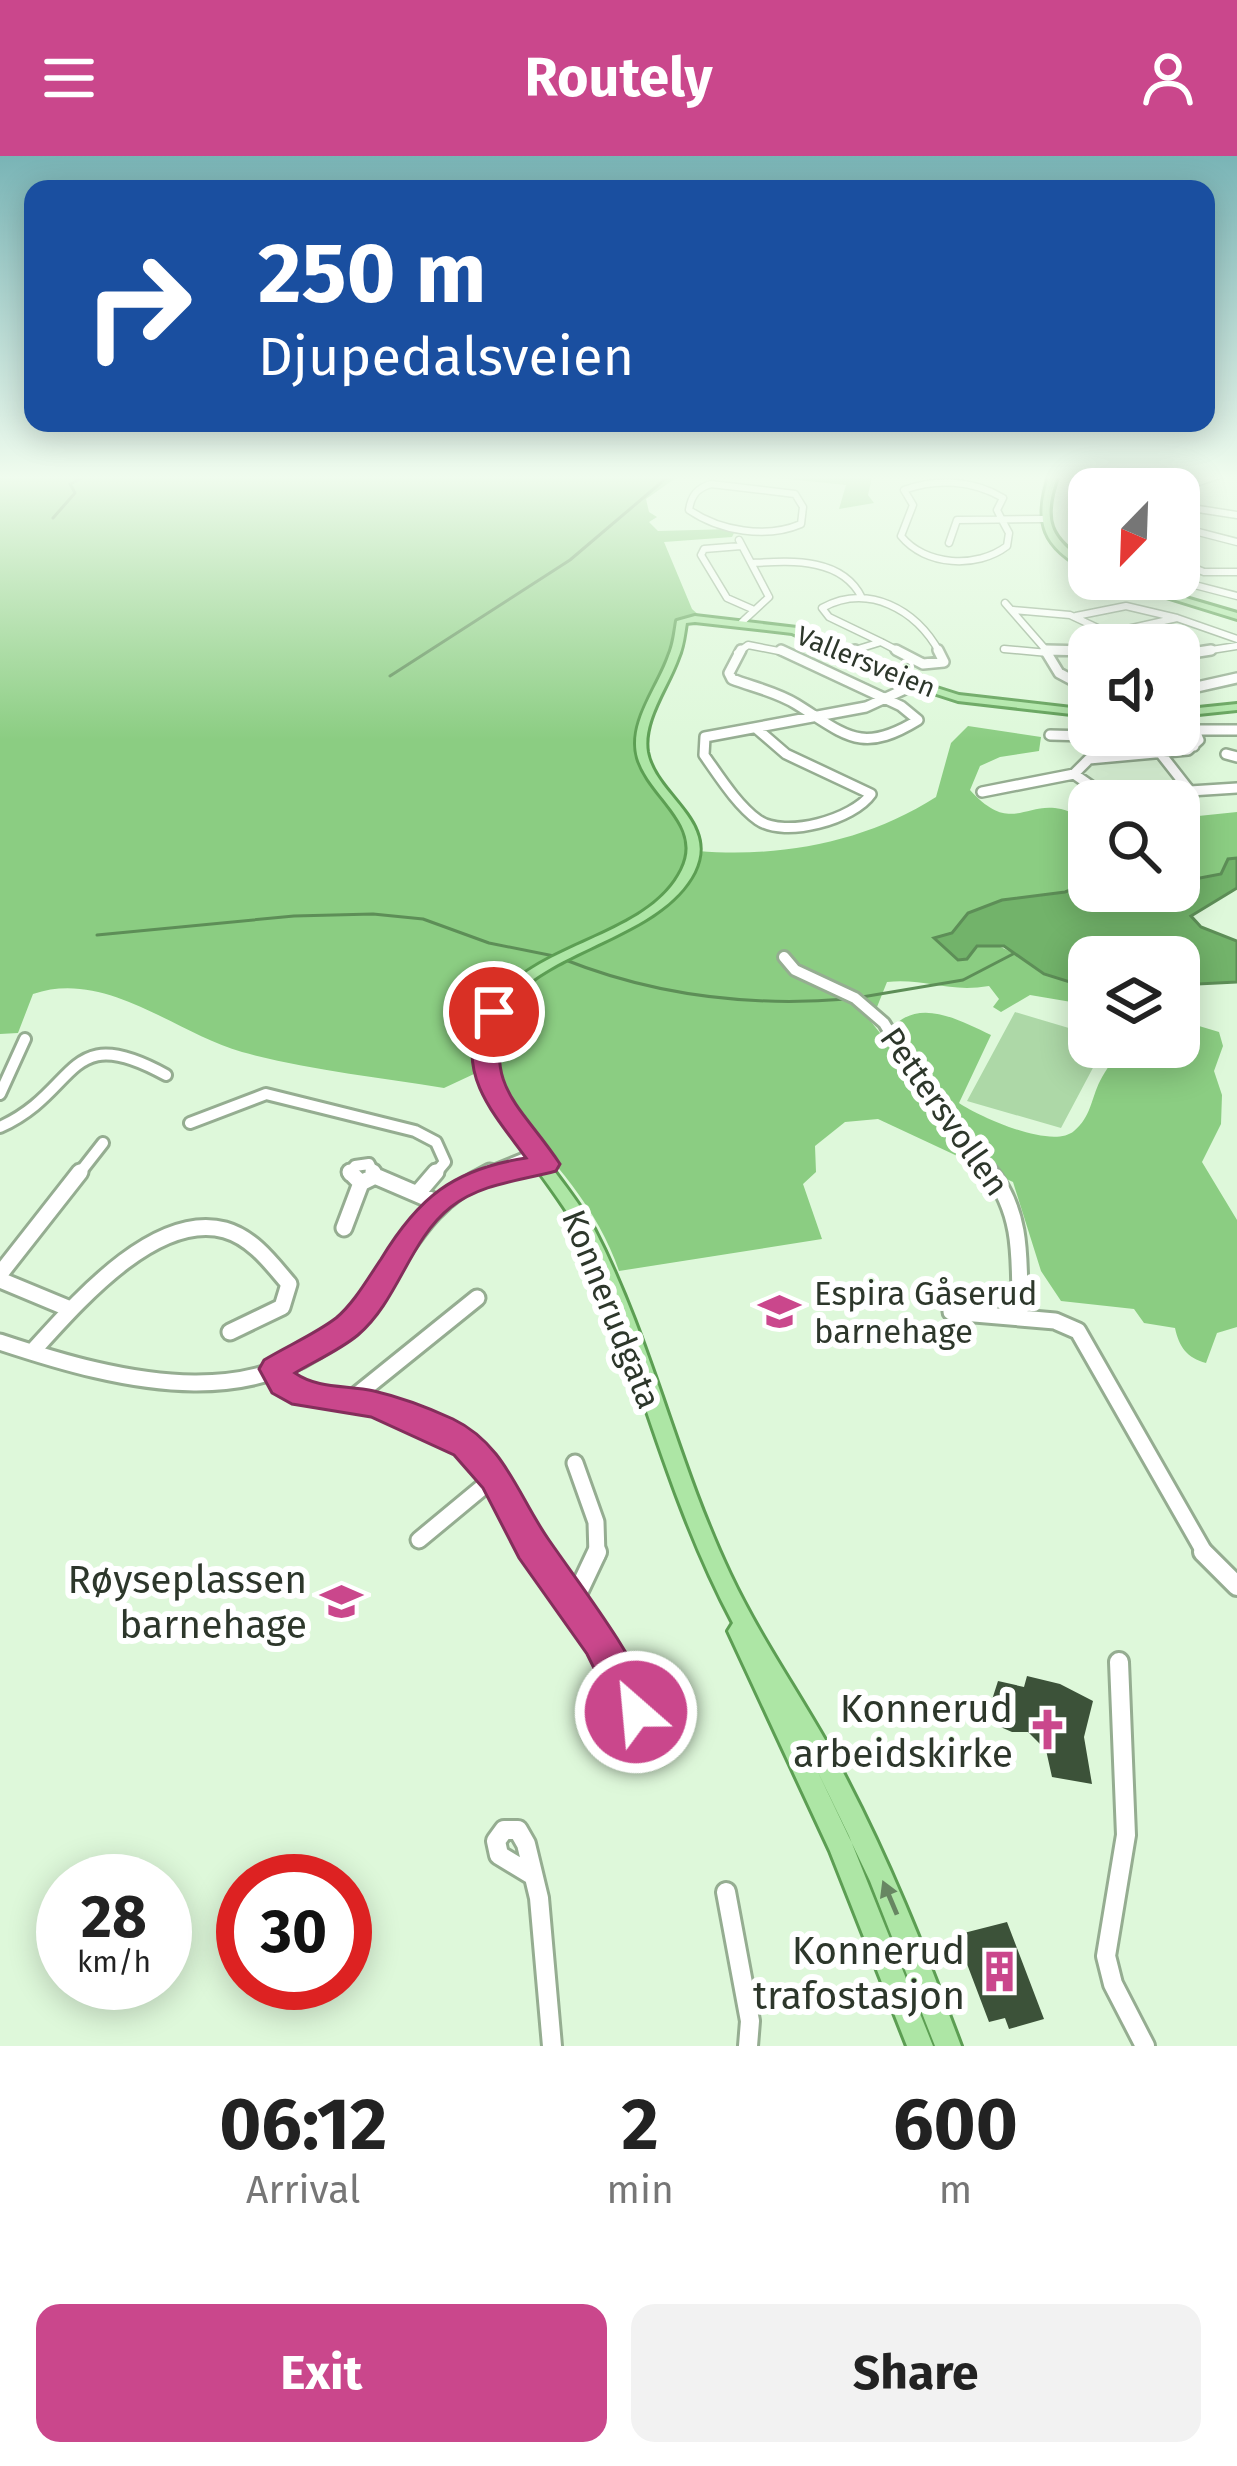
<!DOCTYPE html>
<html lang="en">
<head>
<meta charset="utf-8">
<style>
  body { margin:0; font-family:"Fira Sans",sans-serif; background:#f2f2f2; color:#222; height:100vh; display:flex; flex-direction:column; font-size:45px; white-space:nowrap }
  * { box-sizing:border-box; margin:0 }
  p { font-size:39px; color:#767676 }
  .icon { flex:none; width:66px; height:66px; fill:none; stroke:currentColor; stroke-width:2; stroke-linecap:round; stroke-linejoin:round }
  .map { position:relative; height:1890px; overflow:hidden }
  .panel { display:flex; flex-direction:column; background:#fff; flex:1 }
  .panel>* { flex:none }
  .top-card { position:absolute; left:24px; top:24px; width:1191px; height:252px; border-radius:24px; box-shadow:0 6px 30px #0003; background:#1a4fa0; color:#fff; overflow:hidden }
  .needle { width:78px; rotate:203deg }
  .buttons { position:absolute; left:1068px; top:312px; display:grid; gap:24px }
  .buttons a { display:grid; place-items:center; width:132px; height:132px; border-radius:24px; background:#fff; box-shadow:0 6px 30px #0003; font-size:60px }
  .speed { position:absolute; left:36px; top:1698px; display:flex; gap:24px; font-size:60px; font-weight:700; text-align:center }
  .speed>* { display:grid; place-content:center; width:156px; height:156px; border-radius:50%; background:#fff; box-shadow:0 6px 30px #0003; line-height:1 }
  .speed small { font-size:30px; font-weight:400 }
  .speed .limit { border:18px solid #d22; background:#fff; color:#111 }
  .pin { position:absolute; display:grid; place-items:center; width:102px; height:102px; color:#fff; margin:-51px; border:6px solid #fff; border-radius:50%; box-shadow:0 3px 12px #0007 }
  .me { position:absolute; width:132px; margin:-66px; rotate:333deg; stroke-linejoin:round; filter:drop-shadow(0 0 9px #0008) }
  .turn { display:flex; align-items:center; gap:42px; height:252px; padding:0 36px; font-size:54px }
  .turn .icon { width:156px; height:156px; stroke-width:2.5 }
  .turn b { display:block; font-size:84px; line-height:102px }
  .eta { display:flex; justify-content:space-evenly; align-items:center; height:204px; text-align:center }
  .eta b { font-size:72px; font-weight:700; line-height:84px }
  .primary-button { display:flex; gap:24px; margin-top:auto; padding:24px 36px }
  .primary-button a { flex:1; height:138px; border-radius:24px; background:#ca478c; color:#fff; font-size:48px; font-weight:700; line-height:138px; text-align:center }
  .primary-button a+a { background:#f2f2f2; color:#222 }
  header { display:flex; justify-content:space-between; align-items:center; height:156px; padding:0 36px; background:#ca478c; color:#fff; font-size:54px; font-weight:700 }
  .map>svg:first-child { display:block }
  .green { fill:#add8a7 }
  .forest { fill:#8bcd82 }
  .water { fill:#72b36a; stroke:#5d8e57; stroke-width:3 }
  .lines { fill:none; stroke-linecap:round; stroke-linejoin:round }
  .stream { stroke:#5d8e57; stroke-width:3 }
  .building { fill:#3c5239 }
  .minor-far4-casing { stroke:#95ad91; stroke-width:9 }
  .minor-far3-casing { stroke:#95ad91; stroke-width:14 }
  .minor-far2-casing { stroke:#95ad91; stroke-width:16 }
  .minor-far1-casing { stroke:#95ad91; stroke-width:21 }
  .minor-casing { stroke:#95ad91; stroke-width:24 }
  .major-casing { stroke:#5c9e53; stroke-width:6 }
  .minor-far4 { stroke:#fff; stroke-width:6 }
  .minor-far3 { stroke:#fff; stroke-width:9 }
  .minor-far2 { stroke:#fff; stroke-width:10 }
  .minor-far1 { stroke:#fff; stroke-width:15 }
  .minor { stroke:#fff; stroke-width:18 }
  .major { fill:#ade6a5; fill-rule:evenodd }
  .oneway { fill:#678662 }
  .route { fill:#ca478c; stroke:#832e5b; stroke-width:3 }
  .labels { text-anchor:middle; stroke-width:12; stroke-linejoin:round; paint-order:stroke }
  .far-street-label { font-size:27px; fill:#2d372b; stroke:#fff }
  .street-label { font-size:33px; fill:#2d372b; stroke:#fff }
  .poi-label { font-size:33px; fill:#2d372b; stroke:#fff; text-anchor:start }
  .near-poi-label { font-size:39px; fill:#2d372b; stroke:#fff; text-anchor:end }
</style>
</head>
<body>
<header><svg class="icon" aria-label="menu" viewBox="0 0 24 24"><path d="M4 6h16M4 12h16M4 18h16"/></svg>Routely<svg class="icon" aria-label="person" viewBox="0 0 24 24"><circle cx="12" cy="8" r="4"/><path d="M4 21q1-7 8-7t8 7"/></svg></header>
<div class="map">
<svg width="1237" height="1890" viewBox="0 0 1237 1890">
  <rect width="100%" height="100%" fill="#def8da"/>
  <path class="green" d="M1015 856 1089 878V891H1104L1061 972 967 945Z"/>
  <path class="forest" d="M0 319H680L646 343 649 356 657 361 649 366 658 375 733 373 734 377 732 381 664 386 692 453 701 461 681 462V486L636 587 637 601 647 618 682 655 698 695C780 702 866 686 936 641L951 587 968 570 1041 581 1039 595 1000 601 980 610 970 634C1011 679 1024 645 1061 653 1071 655 1079 661 1089 663V727L1065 736 1001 744 969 757 952 777 935 782 967 797C998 775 1017 804 1043 817 1056 824 1074 827 1089 832V849L1030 839 1001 856 993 851 999 843 989 830C948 837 925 822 887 826L877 851 864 857 880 877H888C915 839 957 863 991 879L959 947C980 961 1052 994 1074 975 1091 961 1091 943 1100 925 1107 911 1114 907 1113 891H1134L1141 903 1148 891H1179V864L1219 876 1223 890 1214 915 1222 939 1221 968 1202 1006 1237 1064V1171L1217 1177 1206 1207C1187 1202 1179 1191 1175 1172L1144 1167 1134 1153 1061 1145 1041 1115 1013 1026 878 963 845 966 815 990 816 1016 803 1028 822 1083 619 1115C593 1037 528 979 474 918L444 932C378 921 308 914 242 896 175 877 106 813 33 838L18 877 0 878Z
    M746 319H877L872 321 868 339 874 347 839 353 846 329Z
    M1237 656V702L1228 703 1221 718 1179 726V662Z"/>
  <path class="water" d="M1237 702V732L1191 760 1201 771 1237 785V826L1179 829V801H1089V832L1044 818 1004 790H977L967 803 958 804 934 782 952 777 968 757 1002 744 1065 736 1089 727V735H1179V726L1221 718 1228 703Z"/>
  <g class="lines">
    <path class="stream" d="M53 362 75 337 70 328 88 319
      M390 520 570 404 670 319
      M97 779 294 760 373 758 423 763 489 787 554 800
      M563 803C655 840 748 851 847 843
      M862 841 963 824 1013 798"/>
  </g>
  <path class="building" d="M1027 1520 1060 1528 1093 1545 1084 1581 1092 1628 1052 1621 1046 1594 1028 1576H1012L980 1562 984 1547 990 1550 998 1525 1024 1531Z
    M1007 1766 1044 1863 1009 1873 1005 1862 989 1866 956 1779Z"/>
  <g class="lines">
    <defs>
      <path id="minor-far4" d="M1150 319 1196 327 1220 319
        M711 328 795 338 803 351 801 368C766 383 720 375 689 354 691 340 697 332 711 328Z
        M1179 350 1237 359
        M1001 362 997 354 1003 342C973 324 936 322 904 334L913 349 901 380C925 410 977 413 1007 390L1009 377 1002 364
        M1179 371 1237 386
        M739 384 769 441 742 466
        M949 387 957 364 1043 363
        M741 390 704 393 701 399 727 442 752 453
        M1179 406 1204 416H1237
        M752 407C791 405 842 401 862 442
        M1187 427 1237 440
        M1005 447 1046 494 1089 495
        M1013 454 1070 459 1104 475
        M1076 460 1126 450 1177 462 1114 476
        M1177 462 1237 483
        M881 486 902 497
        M881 486 829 461 822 452C868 427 916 453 940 497
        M1004 493 1048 497
        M737 497 748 489 789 497
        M845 497 881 486
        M1192 497 1237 490"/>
      <path id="minor-far3" d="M741 494 729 517 732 523C753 531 777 536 796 548 846 579 861 599 918 564L901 550 781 494
        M896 494 923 508 944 506 938 494
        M1045 494 1059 517 1089 533
        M1046 494 1089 495
        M845 497 855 494
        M1179 499 1211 494
        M1179 535 1237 522
        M757 573 786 598 871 638C854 663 785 683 758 664 737 649 719 620 704 599L705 581 866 551 914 529
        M1198 574H1237
        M1050 579 1165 582 1194 590
        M1161 598 1190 635 1237 632
        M1226 598 1237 601
        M1074 618 1107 641 1190 635
        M982 636 1074 618 1089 603 1188 594 1199 584 1187 557"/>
      <path id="minor-far2" d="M784 801 795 814 855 842 884 867 924 933 992 1019
        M0 938 25 883
        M190 967 266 938 415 975 436 986 445 1006 434 1019
        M0 971C80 935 65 863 166 919
        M506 1015 545 1008
        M78 1019 103 987
        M349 1019 355 1010 369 1008 374 1019
        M484 1019 538 997"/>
      <path id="minor-far1" d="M350 1016 361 1027 375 1020
        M373 1016 375 1020
        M990 1016C1024 1059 1019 1107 1020 1160
        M375 1020 438 1047
        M418 1037 436 1016
        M344 1072 361 1027
        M0 1118 80 1016
        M0 1124 70 1153
        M951 1156 1055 1165 1078 1175 1206 1399
        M0 1186C121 1226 274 1268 367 1148 410 1092 422 1049 490 1016
        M32 1196C74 1150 154 1055 225 1074 253 1082 271 1107 289 1128L282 1151 230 1176
        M275 1213 284 1228 304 1239 374 1248 440 1273 467 1289 495 1321 538 1399
        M353 1242 477 1142
        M575 1307 596 1366 597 1399
        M419 1384 495 1321"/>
      <path id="minor" d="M536 1396 601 1486 650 1590
        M1203 1396 1237 1430
        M572 1449 597 1396
        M1119 1506 1126 1679 1106 1800 1113 1828 1145 1890
        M532 1719 499 1699 496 1685 504 1674H518L526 1688 539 1742 552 1890
        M726 1736 750 1865 748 1890"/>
      <path id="major" d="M1050 319H1058C1041 364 1049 383 1089 408V415C1044 392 1033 367 1050 319Z
        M1108 423H1121L1237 457V463Z
        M695 460 797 472 902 521 959 539 1089 554V560L958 545 896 525 792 477 695 466 686 467C684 479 683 491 678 502 668 531 642 564 647 596 655 640 719 665 694 716 653 796 496 794 490 894 487 943 570 1027 594 1073 651 1183 677 1306 730 1418 761 1484 804 1544 838 1607 887 1698 925 1794 961 1890H935L870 1725 815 1610 849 1680 933 1890H907L830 1695 728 1475 733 1467C693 1392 666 1312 639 1232 621 1178 602 1122 576 1071 553 1026 470 940 477 891 492 784 642 795 682 714 705 668 650 642 638 602 628 567 658 532 669 500 674 489 675 477 677 465Z
        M1237 548V554L1179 560V554Z"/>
    </defs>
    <use href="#minor-far4" class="minor-far4-casing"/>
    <use href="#minor-far3" class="minor-far3-casing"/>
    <use href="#minor-far2" class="minor-far2-casing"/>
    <use href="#minor-far1" class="minor-far1-casing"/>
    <use href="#minor" class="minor-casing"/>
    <use href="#major" class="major-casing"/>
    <use href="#minor-far4" class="minor-far4"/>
    <use href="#minor-far3" class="minor-far3"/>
    <use href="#minor-far2" class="minor-far2"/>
    <use href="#minor-far1" class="minor-far1"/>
    <use href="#minor" class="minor"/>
    <use href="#major" class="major"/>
  </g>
  <defs><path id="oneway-solid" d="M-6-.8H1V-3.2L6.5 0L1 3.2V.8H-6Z" transform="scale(3)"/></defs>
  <use class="oneway" href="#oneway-solid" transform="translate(890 1742) rotate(-113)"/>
  <linearGradient id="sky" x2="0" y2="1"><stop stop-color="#79b4b6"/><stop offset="0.55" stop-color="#f0fcee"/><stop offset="1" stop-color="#f0fcee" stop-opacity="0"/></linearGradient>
  <rect width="1237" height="584" fill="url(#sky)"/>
  <path class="route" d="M494 849 507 856C482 931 522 950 560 1008L556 1015C520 1025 482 1027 451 1051 409 1084 399 1144 358 1179 340 1194 315 1205 295 1217 318 1233 347 1229 374 1235 400 1241 429 1252 453 1263 505 1288 518 1340 549 1384 588 1440 629 1492 657 1556L651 1569 636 1575 622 1569 587 1498 519 1402 483 1332 454 1299 371 1261 292 1248 272 1237 259 1213 264 1204C287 1190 315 1178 336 1162 354 1147 368 1122 381 1103 418 1042 453 1013 526 1002 497 962 458 921 477 870 481 858 482 853 494 849Z"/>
  <defs>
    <symbol id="school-bare" viewBox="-9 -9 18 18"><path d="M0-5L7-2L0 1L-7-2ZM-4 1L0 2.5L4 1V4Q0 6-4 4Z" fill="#ca478c" stroke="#fff" stroke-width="2.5" paint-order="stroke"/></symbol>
    <symbol id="church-bare" viewBox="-9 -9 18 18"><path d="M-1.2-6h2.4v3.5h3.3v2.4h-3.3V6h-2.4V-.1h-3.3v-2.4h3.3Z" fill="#ca478c" stroke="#fff" stroke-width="2.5" paint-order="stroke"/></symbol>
    <symbol id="building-bare" viewBox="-9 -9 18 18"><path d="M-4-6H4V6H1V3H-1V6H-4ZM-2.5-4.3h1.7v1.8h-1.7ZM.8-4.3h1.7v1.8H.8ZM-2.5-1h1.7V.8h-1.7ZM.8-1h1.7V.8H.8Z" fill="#ca478c" stroke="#fff" stroke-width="2.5" paint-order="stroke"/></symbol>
  </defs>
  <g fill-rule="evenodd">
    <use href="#school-bare" x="750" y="1126" width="59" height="59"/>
    <use href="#school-bare" x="312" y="1416" width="59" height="59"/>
    <use href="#church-bare" x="1018" y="1544" width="59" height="59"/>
    <use href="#building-bare" x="970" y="1786" width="59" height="59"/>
  </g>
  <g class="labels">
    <g class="far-street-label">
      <text transform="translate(866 506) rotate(22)" y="9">Vallersveien</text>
    </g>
    <g class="street-label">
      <text transform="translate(945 955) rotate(55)" y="12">Pettersvollen</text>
      <text transform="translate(612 1153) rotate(68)" y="12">Konnerudgata</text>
    </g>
    <g class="poi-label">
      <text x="814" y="1149">Espira Gåserud<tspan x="814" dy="38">barnehage</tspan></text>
    </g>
    <g class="near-poi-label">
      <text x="307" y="1437">Røyseplassen<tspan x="307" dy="45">barnehage</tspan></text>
      <text x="1013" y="1566">Konnerud<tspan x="1013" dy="45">arbeidskirke</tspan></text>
      <text x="965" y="1808">Konnerud<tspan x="965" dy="45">trafostasjon</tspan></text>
    </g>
  </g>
</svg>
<div class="buttons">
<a><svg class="needle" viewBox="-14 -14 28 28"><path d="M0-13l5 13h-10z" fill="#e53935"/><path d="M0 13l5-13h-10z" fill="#767676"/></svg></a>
<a><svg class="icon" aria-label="sound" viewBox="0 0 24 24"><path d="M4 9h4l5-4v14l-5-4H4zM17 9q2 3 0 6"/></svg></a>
<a><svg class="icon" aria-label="search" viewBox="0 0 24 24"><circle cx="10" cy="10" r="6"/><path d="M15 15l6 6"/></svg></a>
<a><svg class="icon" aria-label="layers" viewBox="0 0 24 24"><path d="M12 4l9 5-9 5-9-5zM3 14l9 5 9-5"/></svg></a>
</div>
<div class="speed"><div>28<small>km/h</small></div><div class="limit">30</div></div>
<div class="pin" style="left:494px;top:856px;background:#d93025"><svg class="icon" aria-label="arrive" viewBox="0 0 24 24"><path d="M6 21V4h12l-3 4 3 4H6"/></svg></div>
<svg class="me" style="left:636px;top:1556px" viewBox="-20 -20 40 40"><circle r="17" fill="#ca478c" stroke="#fff" stroke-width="3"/><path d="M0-11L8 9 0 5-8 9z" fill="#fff"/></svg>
<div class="top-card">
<div class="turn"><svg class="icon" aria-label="right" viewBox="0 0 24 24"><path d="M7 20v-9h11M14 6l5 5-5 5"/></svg><div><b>250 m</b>Djupedalsveien</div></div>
</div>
</div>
<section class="panel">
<div class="eta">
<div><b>06:12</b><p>Arrival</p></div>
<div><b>2</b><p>min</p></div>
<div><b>600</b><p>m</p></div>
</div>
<div class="primary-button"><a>Exit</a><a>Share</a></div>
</section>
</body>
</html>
